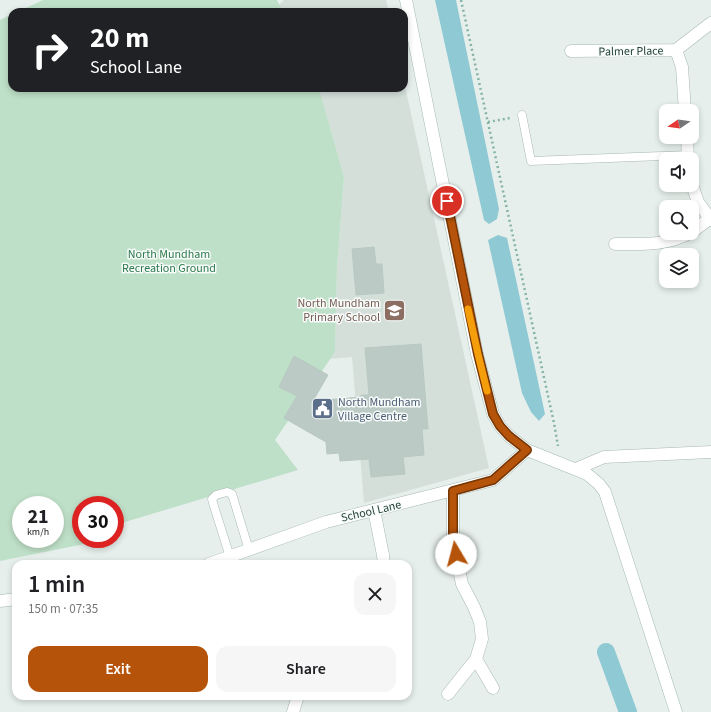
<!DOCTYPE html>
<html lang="en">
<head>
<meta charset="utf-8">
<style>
  body { margin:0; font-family:"Source Sans 3",sans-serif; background:#f6f6f6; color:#202124; height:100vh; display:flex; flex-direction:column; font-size:15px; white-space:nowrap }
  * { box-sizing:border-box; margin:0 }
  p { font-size:13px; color:#757577 }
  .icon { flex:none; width:22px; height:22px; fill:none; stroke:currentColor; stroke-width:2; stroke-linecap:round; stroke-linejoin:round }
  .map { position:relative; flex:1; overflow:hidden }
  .drawer { position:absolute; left:12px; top:560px; width:400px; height:140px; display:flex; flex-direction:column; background:#fff; border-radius:12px; box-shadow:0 2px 6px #0003 }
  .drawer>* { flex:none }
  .top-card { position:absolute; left:8px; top:8px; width:400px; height:84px; border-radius:12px; box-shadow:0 2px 6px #0003; background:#202124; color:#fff; overflow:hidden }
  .needle { width:26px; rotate:257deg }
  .fabs { position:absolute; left:659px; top:104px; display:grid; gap:8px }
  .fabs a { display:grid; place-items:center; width:40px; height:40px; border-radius:8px; background:#fff; box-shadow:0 2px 6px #0003; font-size:20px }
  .speed { position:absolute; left:12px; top:496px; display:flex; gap:8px; font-size:20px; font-weight:700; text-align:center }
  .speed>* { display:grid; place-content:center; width:52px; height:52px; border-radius:50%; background:#fff; box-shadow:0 2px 6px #0003; line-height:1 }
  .speed small { font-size:10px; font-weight:400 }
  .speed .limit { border:6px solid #d22; background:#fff; color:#111 }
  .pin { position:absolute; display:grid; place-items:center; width:34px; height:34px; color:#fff; margin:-17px; border:2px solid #fff; border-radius:50%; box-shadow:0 1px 4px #0007 }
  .me { position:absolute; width:44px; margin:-22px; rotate:352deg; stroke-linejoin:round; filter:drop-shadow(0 0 3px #0008) }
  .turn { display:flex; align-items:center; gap:14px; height:84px; padding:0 16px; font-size:18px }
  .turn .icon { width:52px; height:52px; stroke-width:2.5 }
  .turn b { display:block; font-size:28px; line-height:34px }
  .round { display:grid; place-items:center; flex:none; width:42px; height:42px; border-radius:12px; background:#f6f6f6 }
  .head { display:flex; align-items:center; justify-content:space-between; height:68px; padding:0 16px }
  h1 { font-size:24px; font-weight:600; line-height:30px }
  .button { display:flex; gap:8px; margin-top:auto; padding:8px 16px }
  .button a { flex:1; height:46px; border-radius:12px; background:#b45309; color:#fff; font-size:16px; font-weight:600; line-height:46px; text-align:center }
  .button a+a { background:#f6f6f6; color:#202124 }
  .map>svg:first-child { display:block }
  .built { fill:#d4dfda }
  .green { fill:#bfe0c8; fill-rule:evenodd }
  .water { fill:#8ec9d4 }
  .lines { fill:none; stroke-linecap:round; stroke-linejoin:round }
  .canal { stroke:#8ec9d4; stroke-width:18 }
  .building { fill:#bbcac4; stroke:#b8c9c2 }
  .service-casing { stroke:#a8b8b2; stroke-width:9 }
  .minor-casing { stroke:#a8b8b2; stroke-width:13 }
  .secondary-casing { stroke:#a4bbb3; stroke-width:13 }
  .path { stroke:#86b3a5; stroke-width:2.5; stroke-dasharray:2 3; stroke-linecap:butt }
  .service { stroke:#fff; stroke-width:8 }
  .minor { stroke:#fff; stroke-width:12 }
  .secondary { stroke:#fff; stroke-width:12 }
  .route-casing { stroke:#753606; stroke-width:10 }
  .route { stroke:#b45309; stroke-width:7 }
  .slow { stroke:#f59e0b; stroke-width:7 }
  .labels { text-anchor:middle; stroke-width:3; stroke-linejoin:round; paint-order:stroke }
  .street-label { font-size:12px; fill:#24423a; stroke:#f7fbf9 }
  .park-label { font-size:12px; fill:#2d7a4b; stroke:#f7fbf9 }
  .education-label { font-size:12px; fill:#785e54; stroke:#f7fbf9; text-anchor:end }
  .service-label { font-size:12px; fill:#4e5e75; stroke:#f7fbf9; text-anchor:start }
</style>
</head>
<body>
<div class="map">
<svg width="711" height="712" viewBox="0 0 711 712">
  <rect width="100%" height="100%" fill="#e6efeb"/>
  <path class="built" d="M284 0H386L389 12H282L279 5Z
    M404 82 489 468 364 503 352 357 329 359 335 352 337 268 344 177 319 88H404Z"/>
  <path class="green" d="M43 0H277L283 12H17Z
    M12 14V88H319L344 177 337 268 335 352 275 440 298 470 115 525V505H81V539H86L89 543 0 561V20ZM21 505H55V539H21Z"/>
  <path class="water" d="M435 0H456L499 209 497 219 489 224 484 220Z
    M498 235 507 238 545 414 539 421 531 412 522 393 488 240Z"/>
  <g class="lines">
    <path class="canal" d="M606 652 628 712"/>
  </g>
  <path class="building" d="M374 247 376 264H382L384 293 356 295 352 249Z
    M421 344 428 429H422L424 455 403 457 405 474 371 477 369 459 340 461 339 453 327 454 326 442 284 418 297 396 279 387 294 356 328 375 313 401 361 397V395H369L365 348Z"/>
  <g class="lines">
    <defs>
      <path id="service" d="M522 115 531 161 688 155
        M230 557 213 503 212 499 216 495 227 492 232 494 249 550"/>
      <path id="minor" d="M676 50 711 23
        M571 51 676 50 682 67 685 111
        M687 137 688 159
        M692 185 698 202 711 220
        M692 232 709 219
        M615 244C643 244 665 246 690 233
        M576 469 604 457 711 452
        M374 510 383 555 384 564
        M209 564 326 522 493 480 527 450
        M0 601 16 599
        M476 659 493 688
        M448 694 476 659 482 639 480 622 474 607 462 584 453 540V491
        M293 712 298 696"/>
      <path id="secondary" d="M406 0 477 354 493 414 500 426 509 436 527 450 587 474 599 484 605 492 676 712"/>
    </defs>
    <use href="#service" class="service-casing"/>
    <use href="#minor" class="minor-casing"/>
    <use href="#secondary" class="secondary-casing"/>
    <path class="path" d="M461 0 554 423 558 446
      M488 122 510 118"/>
    <use href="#service" class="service"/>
    <use href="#minor" class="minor"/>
    <use href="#secondary" class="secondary"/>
  </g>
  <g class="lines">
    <defs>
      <path id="route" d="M447 201 478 354 493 414 500 426 509 436 527 450 493 480 453 491V540L456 554"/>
    </defs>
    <use href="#route" class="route-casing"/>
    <use href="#route" class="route"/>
    <path class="slow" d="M468 309 478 354 487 391"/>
  </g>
  <defs>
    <symbol id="school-square" viewBox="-11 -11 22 22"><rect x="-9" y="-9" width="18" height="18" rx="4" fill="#8d6e63" stroke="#f7fbf9"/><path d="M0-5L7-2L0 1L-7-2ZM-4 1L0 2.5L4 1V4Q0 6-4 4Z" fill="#fff"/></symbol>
    <symbol id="civic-square" viewBox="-11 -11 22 22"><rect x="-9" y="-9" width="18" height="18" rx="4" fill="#5c6f8a" stroke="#f7fbf9"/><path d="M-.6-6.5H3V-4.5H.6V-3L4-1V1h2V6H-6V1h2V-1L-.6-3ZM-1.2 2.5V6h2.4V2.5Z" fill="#fff"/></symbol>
  </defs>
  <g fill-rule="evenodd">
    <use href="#school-square" x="382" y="298" width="25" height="25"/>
    <use href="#civic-square" x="310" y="396" width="25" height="25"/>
  </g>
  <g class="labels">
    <g class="street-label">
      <text transform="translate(631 51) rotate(-1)" y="4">Palmer Place</text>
      <text transform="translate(371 511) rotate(-13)" y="4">School Lane</text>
    </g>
    <g class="park-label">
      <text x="169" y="258">North Mundham<tspan x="169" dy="14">Recreation Ground</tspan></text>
    </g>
    <g class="education-label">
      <text x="380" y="307">North Mundham<tspan x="380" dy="14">Primary School</tspan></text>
    </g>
    <g class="service-label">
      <text x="338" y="406">North Mundham<tspan x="338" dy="14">Village Centre</tspan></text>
    </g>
  </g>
</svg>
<div class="fabs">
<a><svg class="needle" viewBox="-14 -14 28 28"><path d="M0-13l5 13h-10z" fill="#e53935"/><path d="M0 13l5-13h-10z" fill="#757577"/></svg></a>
<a><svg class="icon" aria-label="sound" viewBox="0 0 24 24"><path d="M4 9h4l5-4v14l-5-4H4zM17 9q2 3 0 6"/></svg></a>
<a><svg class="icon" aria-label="search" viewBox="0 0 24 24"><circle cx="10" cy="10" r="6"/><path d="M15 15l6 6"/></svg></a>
<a><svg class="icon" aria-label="layers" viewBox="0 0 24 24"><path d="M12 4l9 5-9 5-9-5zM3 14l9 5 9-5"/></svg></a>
</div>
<div class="speed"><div>21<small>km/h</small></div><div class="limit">30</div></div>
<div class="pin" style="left:447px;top:201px;background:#d93025"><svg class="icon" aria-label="arrive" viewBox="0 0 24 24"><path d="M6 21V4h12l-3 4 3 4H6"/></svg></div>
<svg class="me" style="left:456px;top:554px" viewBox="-20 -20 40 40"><circle r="19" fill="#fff"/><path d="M0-13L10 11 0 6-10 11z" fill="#b45309"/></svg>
<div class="top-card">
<div class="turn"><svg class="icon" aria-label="right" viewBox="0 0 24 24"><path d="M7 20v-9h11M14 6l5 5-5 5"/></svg><div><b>20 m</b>School Lane</div></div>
</div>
<section class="drawer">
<div class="head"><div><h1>1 min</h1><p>150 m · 07:35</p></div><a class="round"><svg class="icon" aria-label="close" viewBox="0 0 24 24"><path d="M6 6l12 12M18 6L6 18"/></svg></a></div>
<div class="button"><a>Exit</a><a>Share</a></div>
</section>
</div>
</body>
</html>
